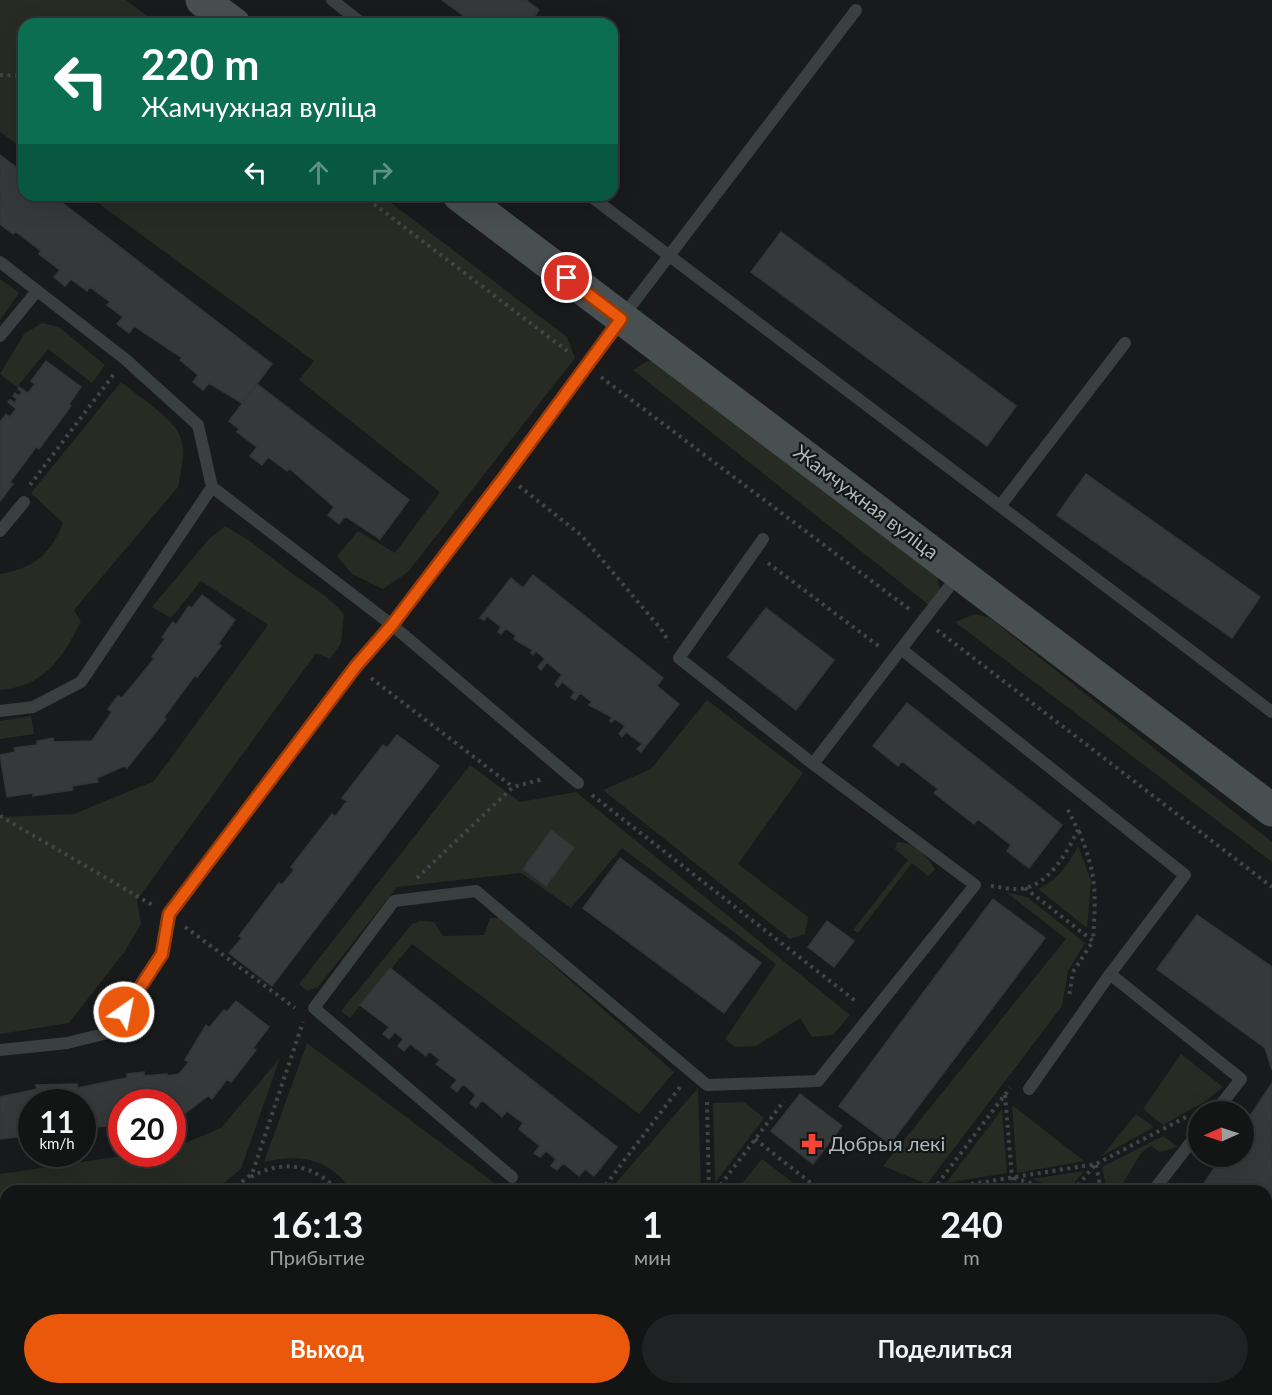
<!DOCTYPE html>
<html lang="ru">
<head>
<meta charset="utf-8">
<style>
  body { margin:0; font-family:Lato,sans-serif; background:#202122; color:#f1f3f6; height:100vh; display:flex; flex-direction:column; font-size:22px; white-space:nowrap }
  * { box-sizing:border-box; margin:0 }
  p { font-size:20px; color:#9d9ea0 }
  .icon { flex:none; width:33px; height:33px; fill:none; stroke:currentColor; stroke-width:2; stroke-linecap:round; stroke-linejoin:round }
  .map { position:relative; flex:1; overflow:hidden }
  .panel { position:absolute; left:0px; top:1185px; width:1272px; height:210px; display:flex; flex-direction:column; background:#131414; border-radius:18px 18px 0 0; box-shadow:0 6px 24px #0002,0 0 0 2px #323334 }
  .panel>* { flex:none }
  .hud { position:absolute; left:18px; top:18px; width:600px; height:183px; border-radius:18px; box-shadow:0 6px 24px #0002,0 0 0 2px #323334; background:#0b6e4f; color:#fff; overflow:hidden }
  .needle { width:39px; rotate:267deg }
  .controls { position:absolute; left:1188px; top:1101px; display:grid; gap:12px }
  .controls a { display:grid; place-items:center; width:66px; height:66px; border-radius:50%; background:#131414; box-shadow:0 6px 24px #0002,0 0 0 2px #323334; font-size:30px }
  .speed { position:absolute; left:18px; top:1089px; display:flex; gap:12px; font-size:30px; font-weight:700; text-align:center }
  .speed>* { display:grid; place-content:center; width:78px; height:78px; border-radius:50%; background:#131414; box-shadow:0 6px 24px #0002,0 0 0 2px #323334; line-height:1 }
  .speed small { font-size:15px; font-weight:400 }
  .speed .limit { border:9px solid #d22; background:#fff; color:#111 }
  .pin { position:absolute; display:grid; place-items:center; width:51px; height:51px; color:#fff; margin:-26px; border:3px solid #fff; border-radius:50%; box-shadow:0 2px 6px #0007 }
  .me { position:absolute; width:66px; margin:-33px; rotate:33deg; stroke-linejoin:round; filter:drop-shadow(0 0 4px #0008) }
  .turn { display:flex; align-items:center; gap:21px; height:126px; padding:0 24px; font-size:27px }
  .turn .icon { width:78px; height:78px; stroke-width:2.5 }
  .turn b { display:block; font-size:42px; line-height:51px }
  .lanes { display:flex; align-items:center; height:57px; padding:0 24px; background:#0003; justify-content:center; gap:30px; direction:ltr }
  .lanes .off { opacity:.35 }
  .eta { display:flex; justify-content:space-evenly; align-items:center; height:102px; text-align:center }
  .eta b { font-size:36px; font-weight:700; line-height:42px }
  .button { display:flex; gap:12px; margin-top:auto; padding:12px 24px }
  .button a { flex:1; height:69px; border-radius:36px; background:#ea580c; color:#fff; font-size:24px; font-weight:700; line-height:69px; text-align:center }
  .button a+a { background:#202122; color:#f1f3f6 }
  .map>svg:first-child { display:block }
  .green { fill:#272b23 }
  .building { fill:#36393a; stroke:#333537; stroke-width:1.5 }
  .lines { fill:none; stroke-linecap:round; stroke-linejoin:round }
  .path { stroke:#404647; stroke-width:4; stroke-dasharray:3 4.5; stroke-linecap:butt }
  .lane { stroke:#3a3f40; stroke-width:12 }
  .secondary { stroke:#484f50; stroke-width:33 }
  .route-casing { stroke:#983908; stroke-width:15 }
  .route { stroke:#ea580c; stroke-width:10 }
  .labels { text-anchor:middle; stroke-width:4.5; stroke-linejoin:round; paint-order:stroke }
  .street-label { font-size:20px; fill:#abb9bb; stroke:#141516 }
  .poi-label { font-size:20px; fill:#abb9bb; stroke:#141516; text-anchor:start }
</style>
</head>
<body>
<div class="map">
<svg width="1272" height="1395" viewBox="0 0 1272 1395">
  <rect width="100%" height="100%" fill="#191a1b"/>
  <path class="green" d="M0 0H126L158 24H24V149L0 132Z
    M87 195H381L567 337 575 358 408 572 383 589 352 574 337 556 358 531 395 553 440 492 299 380 314 361Z
    M0 279 19 293 0 320Z
    M42 323 59 327 105 365 92 383 48 349 17 387 0 374 24 334Z
    M655 360 936 570 941 595 930 606 633 370 646 362Z
    M121 382C136 394 174 419 180 436 186 450 181 473 178 487L74 610 81 622C61 659 45 686 0 690V574C33 569 51 554 63 523L31 493Z
    M225 526C249 539 268 555 289 571 309 586 328 595 344 614L341 643 330 659 316 653 137 900 141 924 125 951 69 1023 0 1034V817L74 814 154 781 268 625 201 581 171 618 152 607 209 539Z
    M975 614 990 618 1272 842V862L955 622Z
    M707 700 803 773 738 864 808 917 805 934 790 939 603 790 651 769Z
    M31 716 34 734 0 739V721Z
    M470 765 520 802 576 792 850 1015 833 1035 812 1037 800 1018 756 1046 735 1047 725 1039 776 964 622 848 571 908 521 873 397 887 318 987 307 991 299 984Z
    M897 842C911 841 930 857 935 870L928 876 912 863 858 933 853 930 908 860 895 849Z
    M1078 846 1091 881 1087 928 1038 889C1058 880 1068 865 1078 846Z
    M1006 892 1027 897 1085 943 1068 971 1062 1006 927 1184 883 1166 1066 939Z
    M490 918H500L674 1072 639 1114 412 944 350 1018 341 1011 412 924 420 921 434 922 443 936 484 935Z
    M307 1043 505 1191H352C330 1159 301 1153 264 1162Z
    M1181 1054 1223 1087 1206 1101 1163 1125 1143 1109Z
    M280 1058 241 1169 214 1191H6V1288L0 1290V1174L135 1154H172L173 1148 221 1128Z
    M698 1088 701 1191H609Z
    M744 1102 764 1118 715 1183 713 1103Z
    M1012 1105 1084 1161 1017 1173Z
    M1002 1109 1007 1173 946 1183Z
    M1136 1114 1154 1127 1102 1156Z
    M1163 1136 1178 1147 1160 1152 1151 1146 1141 1153 1120 1188 1124 1191H1107L1102 1167Z
    M762 1159 796 1185 736 1191Z
    M1084 1171 1068 1191 1031 1179Z
    M1266 1301H1272V1395H1233L1236 1389H1266Z
    M6 1312 7 1389 0 1390V1314Z
    M303 1389H414L415 1395H310Z
    M564 1389H710L705 1395H560Z"/>
  <path class="building" d="M442 0H526L539 10 529 24H475Z
    M0 155 24 173V195H52L272 364 242 403 209 383 203 390 193 382 198 375 180 360 182 358 134 326 129 333 117 324 123 317 107 305 110 302 90 287 87 291 71 279 65 286 54 277 60 270 39 254 41 251 15 231 13 234 0 224Z
    M781 232 1016 406 987 446 751 272Z
    M46 361 81 387 69 404 71 406 39 449 36 447 10 482 13 484 0 501V422L6 414 10 417 16 409 8 402 10 400 15 403 17 399 13 396 15 393 19 396 22 392 18 389 19 387 28 393 35 384 31 381Z
    M257 384 409 500 380 539 345 516 339 524 328 515 334 507 289 468 287 471 268 457 262 465 250 456 257 447 237 432 239 429 229 421Z
    M1086 474 1260 597 1232 638 1057 515Z
    M533 575 663 678 657 686 679 704 641 752 637 749 642 744 626 732 622 737 619 734 625 726 615 719 612 722 610 721 612 717 589 705 592 702 580 693 575 700 571 697 575 692 562 682 558 687 555 684 562 675 547 662 541 670 538 667 545 659 536 651 533 655 531 653 533 650 514 639 516 636 506 628 501 634 498 632 501 627 487 616 484 620 480 618 511 578 523 588Z
    M202 595 235 620 218 644 221 646 197 677 195 675 164 717 166 719 127 768 124 766 97 778 98 782 72 786 73 790 33 796V793L7 797 0 755 15 752 14 748 37 745V741L53 738 54 742 92 741 112 712 108 709 118 696 122 698 154 659 152 657 165 639 162 637 173 622 176 625 189 606 192 608Z
    M766 608 834 660 796 710 728 657Z
    M907 703 1062 825 1029 868 1007 851 1011 845 978 819 974 824 934 793 938 789 902 761 898 766 873 746Z
    M397 735 439 766 272 986 229 953 242 938 239 936 279 883 282 885 294 870 291 867 332 814 335 817 347 801 342 798 383 745 387 748Z
    M551 830 574 848 546 886 523 869Z
    M620 858 761 963 724 1013 583 908Z
    M993 899 1045 938 890 1144 839 1106Z
    M1197 915 1272 967V1070L1265 1048 1157 969Z
    M827 921 854 941 834 967 808 947Z
    M390 968 617 1147 594 1176 585 1169 579 1176 563 1163 557 1170 551 1166 556 1159 546 1151 540 1157 534 1153 540 1146 519 1129 523 1123 507 1111 502 1117 482 1100 476 1108 470 1103 476 1095 463 1084 457 1092 451 1087 457 1080 436 1064 440 1060 429 1051 426 1056 410 1044 404 1051 398 1046 403 1039 395 1032 389 1039 383 1034 389 1027 360 1005Z
    M236 1001 269 1027 253 1048 256 1050 231 1082 227 1079 212 1099 208 1096 184 1114 185 1117 172 1119V1102H122V1124L82 1129V1102H32V1135L0 1139V1097L37 1089 36 1085 77 1084V1088L127 1078V1074L144 1072V1076L167 1074V1076L179 1074 189 1062 185 1060 206 1025 209 1028 224 1010 227 1012Z
    M1272 1083V1203L1266 1212V1191H1199L1222 1156H1244V1125Z
    M800 1094 842 1126 813 1164 771 1131Z
    M106 1389H276L284 1395H85V1392Z
    M498 1389H537L533 1395H506Z
    M778 1389H807L815 1395H774Z
    M1009 1389H1112L1119 1395H1017Z"/>
  <g class="lines">
    <path class="path" d="M0 75 24 76
      M362 195 571 354
      M601 377 909 609
      M30 485 114 374
      M519 486 581 535 661 629 669 642
      M768 563 880 647
      M937 630 1272 887
      M371 678 513 787
      M592 795 858 1003
      M0 816 154 906
      M1079 831C1097 876 1096 893 1093 941
      M417 878 513 787 543 779
      M991 886C1001 887 1015 891 1025 888 1051 882 1067 852 1078 830L1066 806
      M1025 888 1093 941 1073 972 1069 997
      M185 927 295 1008
      M1005 1095 1012 1178 1017 1191
      M707 1102 709 1191
      M755 1139 821 1191
      M1096 1165 1101 1191
      M251 1177C282 1159 314 1164 338 1191
      M1014 1178 1056 1191
      M933 1190 1010 1088
      M934 1190 1096 1164 1186 1117
      M230 1191 252 1174 303 1022
      M601 1191 680 1087
      M716 1191 784 1101
      M904 1191 933 1190
      M1073 1191 1095 1165
      M1266 1290 1272 1292
      M0 1302 6 1300
      M1181 1389 1188 1395
      M1269 1395 1272 1389"/>
    <path class="lane" d="M332 0 363 24
      M589 195 1272 712
      M0 262 125 359 198 425 212 487 392 625 578 783
      M0 336 37 291
      M1000 506 1125 343
      M0 531 24 502
      M763 539 679 658 813 764 901 649
      M959 574 901 649 1185 875 1110 974 1241 1079 1215 1112
      M0 711 33 707 81 682 212 487
      M0 1050 67 1043 112 1032 162 954 169 914 356 666 392 625 506 475 621 319 856 10
      M1029 1089 1110 974
      M512 1177 314 1008 394 901 476 891 707 1085 818 1081 975 885 813 764
      M1153 1191 1198 1133
      M968 1389 976 1395
      M430 1395V1389
      M713 1395 717 1389
      M1225 1395 1228 1389"/>
    <path class="secondary" d="M202 0 234 24
      M459 195 1272 810"/>
  </g>
  <g class="lines">
    <defs>
      <path id="route" d="M124 1012 162 954 169 914 356 666 392 625 506 475 621 319 567 278"/>
    </defs>
    <use href="#route" class="route-casing"/>
    <use href="#route" class="route"/>
  </g>
  <defs>
    <symbol id="pharmacy-bare" viewBox="-9 -9 18 18"><path d="M-2-6h4v4h4v4h-4v4h-4v-4h-4v-4h4Z" fill="#f64436" stroke="#141516" stroke-width="2.5" paint-order="stroke"/></symbol>
  </defs>
  <g fill-rule="evenodd">
    <use href="#pharmacy-bare" x="797" y="1129" width="30" height="30"/>
  </g>
  <g class="labels">
    <g class="street-label">
      <text transform="translate(866 502) rotate(37)" y="7">Жамчужная вуліца</text>
    </g>
    <g class="poi-label">
      <text x="829" y="1151">Добрыя лекі</text>
    </g>
  </g>
</svg>
<div class="controls">
<a><svg class="needle" viewBox="-14 -14 28 28"><path d="M0-13l5 13h-10z" fill="#e53935"/><path d="M0 13l5-13h-10z" fill="#9d9ea0"/></svg></a>
</div>
<div class="speed"><div>11<small>km/h</small></div><div class="limit">20</div></div>
<div class="pin" style="left:567px;top:278px;background:#d93025"><svg class="icon" aria-label="arrive" viewBox="0 0 24 24"><path d="M6 21V4h12l-3 4 3 4H6"/></svg></div>
<svg class="me" style="left:124px;top:1012px" viewBox="-20 -20 40 40"><circle r="17" fill="#ea580c" stroke="#fff" stroke-width="3"/><path d="M0-11L8 9 0 5-8 9z" fill="#fff"/></svg>
<div class="hud">
<div class="turn"><svg class="icon" aria-label="left" viewBox="0 0 24 24"><path d="M17 20v-9H6M10 6l-5 5 5 5"/></svg><div><b>220 m</b>Жамчужная вуліца</div></div>
<div class="lanes"><svg class="icon" aria-label="left" viewBox="0 0 24 24"><path d="M17 20v-9H6M10 6l-5 5 5 5"/></svg><svg class="icon off" aria-label="ahead" viewBox="0 0 24 24"><path d="M12 20V5M6 11l6-6 6 6"/></svg><svg class="icon off" aria-label="right" viewBox="0 0 24 24"><path d="M7 20v-9h11M14 6l5 5-5 5"/></svg></div>
</div>
<section class="panel">
<div class="eta">
<div><b>16:13</b><p>Прибытие</p></div>
<div><b>1</b><p>мин</p></div>
<div><b>240</b><p>m</p></div>
</div>
<div class="button"><a>Выход</a><a>Поделиться</a></div>
</section>
</div>
</body>
</html>
